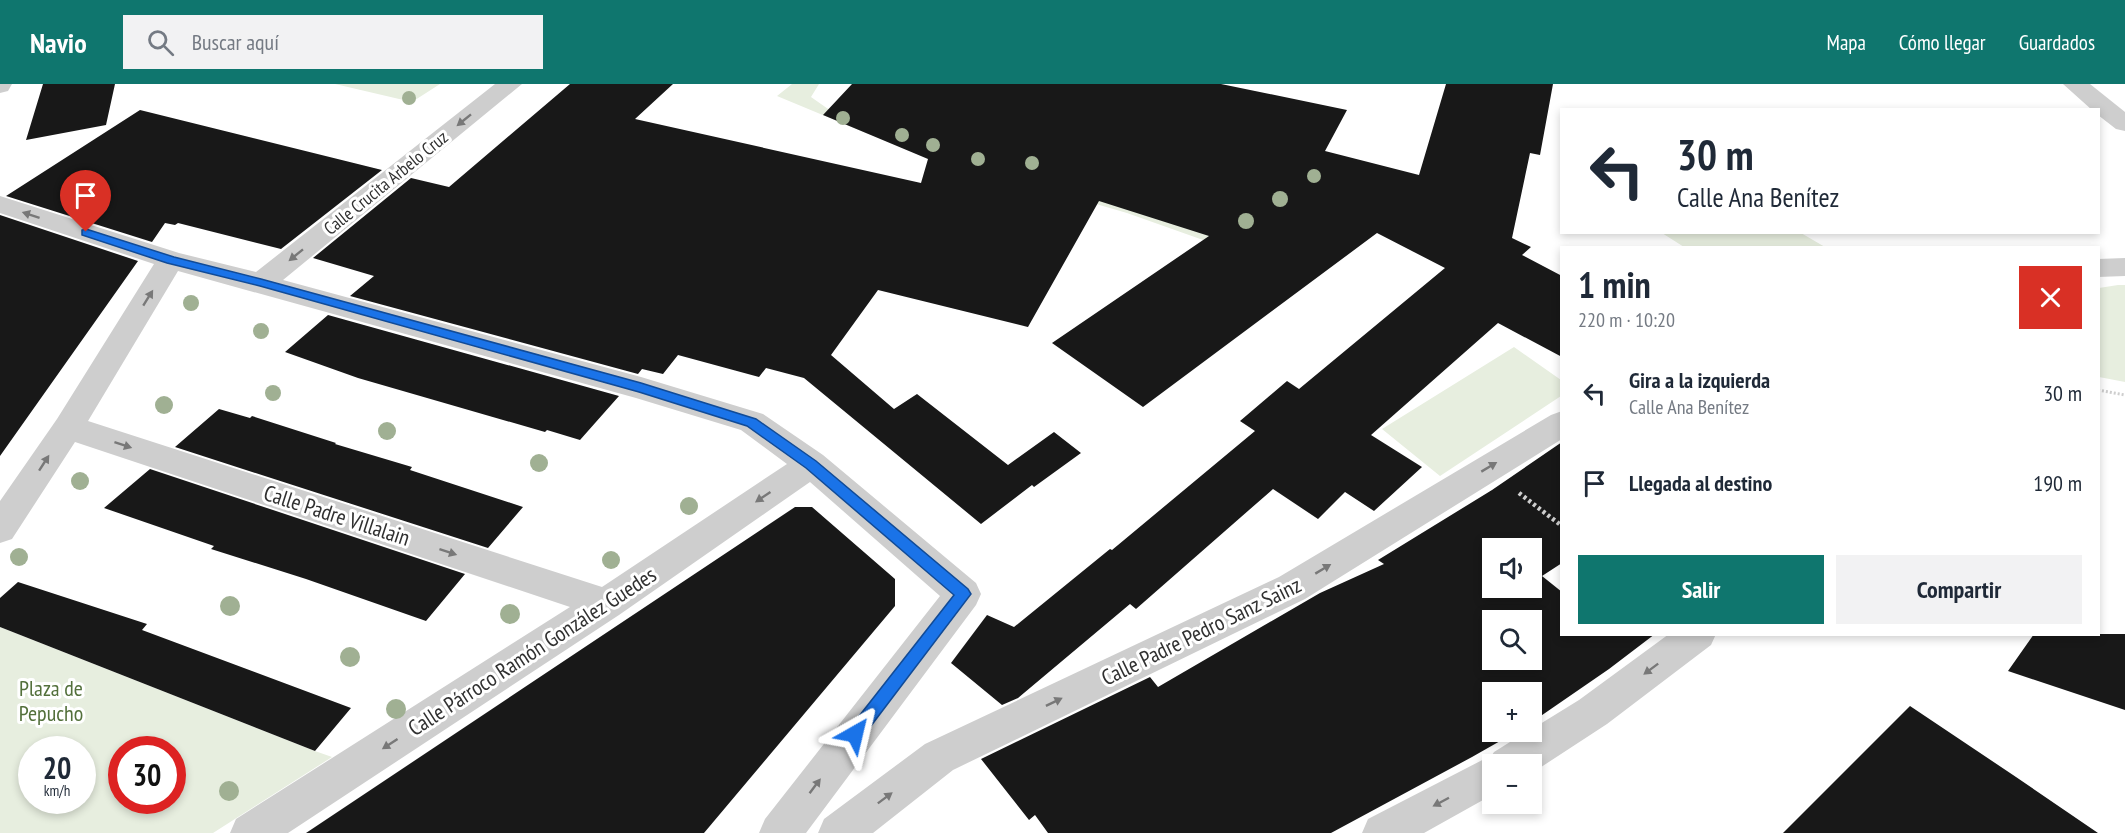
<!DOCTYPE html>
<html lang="es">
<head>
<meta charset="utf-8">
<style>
  body { margin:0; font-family:"PT Sans Narrow",sans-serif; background:#f2f2f3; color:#1f2937; height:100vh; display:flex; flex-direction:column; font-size:22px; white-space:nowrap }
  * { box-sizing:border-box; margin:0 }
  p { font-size:20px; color:#747a83 }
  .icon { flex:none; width:33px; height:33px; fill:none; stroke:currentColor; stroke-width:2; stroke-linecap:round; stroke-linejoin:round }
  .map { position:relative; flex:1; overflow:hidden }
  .side { position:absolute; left:1560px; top:162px; width:540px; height:390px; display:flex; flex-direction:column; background:#fff; border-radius:0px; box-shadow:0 3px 9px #0003 }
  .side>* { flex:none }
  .guide { position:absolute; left:1560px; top:24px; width:540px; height:126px; border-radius:0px; box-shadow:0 3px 9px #0003; background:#fff; color:#1f2937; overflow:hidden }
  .controls { position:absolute; left:1482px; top:454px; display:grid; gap:12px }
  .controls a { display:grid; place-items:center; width:60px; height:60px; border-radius:0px; background:#fff; box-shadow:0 3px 9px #0003; font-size:30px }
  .speed { position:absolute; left:18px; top:652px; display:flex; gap:12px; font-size:30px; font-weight:700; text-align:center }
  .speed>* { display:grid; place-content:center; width:78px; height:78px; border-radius:50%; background:#fff; box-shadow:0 3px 9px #0003; line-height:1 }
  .speed small { font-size:15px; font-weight:400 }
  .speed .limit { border:9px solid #d22; background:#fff; color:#111 }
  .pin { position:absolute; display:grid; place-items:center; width:51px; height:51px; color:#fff; margin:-62px -26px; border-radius:50% 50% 50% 0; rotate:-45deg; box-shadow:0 0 6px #0007 }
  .pin .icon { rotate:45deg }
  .me { position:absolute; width:66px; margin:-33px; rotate:37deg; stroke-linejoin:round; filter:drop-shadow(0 0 4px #0008) }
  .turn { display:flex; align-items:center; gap:21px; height:126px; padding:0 18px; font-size:27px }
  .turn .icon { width:78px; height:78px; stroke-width:2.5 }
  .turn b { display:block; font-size:42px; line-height:51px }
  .round { display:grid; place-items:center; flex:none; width:63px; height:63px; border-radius:0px; background:#f2f2f3 }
  .head { display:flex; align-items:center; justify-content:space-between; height:102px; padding:0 18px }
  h1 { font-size:36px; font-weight:700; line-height:45px }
  .cta { display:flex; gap:12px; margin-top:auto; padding:12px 18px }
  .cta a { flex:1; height:69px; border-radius:0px; background:#0f766e; color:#fff; font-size:24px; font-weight:700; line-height:69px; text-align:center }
  .cta a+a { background:#f2f2f3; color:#1f2937 }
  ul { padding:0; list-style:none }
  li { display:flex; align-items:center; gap:18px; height:90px; padding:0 18px }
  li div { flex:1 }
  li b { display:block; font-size:22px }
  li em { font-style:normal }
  header { display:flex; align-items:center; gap:36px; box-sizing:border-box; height:84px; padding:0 30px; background:#0f766e; color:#fff }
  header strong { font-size:28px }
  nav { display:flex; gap:33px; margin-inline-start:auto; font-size:21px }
  .search { width:420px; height:54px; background:#f2f2f3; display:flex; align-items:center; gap:15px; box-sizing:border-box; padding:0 21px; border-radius:0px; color:#747a83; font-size:22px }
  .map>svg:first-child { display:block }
  .green { fill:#e7eedf; fill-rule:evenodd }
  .building { fill:#181818; fill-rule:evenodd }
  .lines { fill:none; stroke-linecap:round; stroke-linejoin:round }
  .path-far1 { stroke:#cecece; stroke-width:3; stroke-dasharray:2 2; stroke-linecap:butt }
  .path { stroke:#cecece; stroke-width:4.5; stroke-dasharray:3 3; stroke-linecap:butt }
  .street { fill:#cecece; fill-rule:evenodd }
  .tree { fill:#a0b093 }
  .oneway { fill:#787878 }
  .route { fill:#1a73e8; stroke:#114b97; stroke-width:1.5 }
  .labels { text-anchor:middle; stroke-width:6; stroke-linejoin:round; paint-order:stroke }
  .far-street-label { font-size:18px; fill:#313131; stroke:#fff }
  .street-label { font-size:22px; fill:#313131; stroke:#fff }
  .park-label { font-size:22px; fill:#53703b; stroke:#fff }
</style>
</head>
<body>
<header>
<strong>Navio</strong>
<div class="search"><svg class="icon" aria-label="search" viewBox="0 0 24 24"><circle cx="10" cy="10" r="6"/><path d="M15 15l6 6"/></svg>Buscar aquí</div>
<nav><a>Mapa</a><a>Cómo llegar</a><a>Guardados</a></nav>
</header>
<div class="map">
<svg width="2125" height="749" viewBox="0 0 2125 749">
  <rect width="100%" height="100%" fill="#fff"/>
  <path class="green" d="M335 0H440L412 18Z
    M792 0H819L811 13 831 27 1215 153 1220 162 1127 129 934 73 866 49 777 12Z
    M1662 149H1801L1825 163H1684Z
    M2118 201H2125V298L2099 293V204Z
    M1514 263 1561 296V312L1440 392 1382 345Z
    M0 543 315 667 332 673 213 749H0ZM32 666H82V717H32ZM122 666H172V717H122Z"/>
  <path class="building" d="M43 0H115L106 41 26 56Z
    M570 0H673L635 35 921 99 928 75 823 31 852 0H1221L1347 26 1325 67 1419 91 1446 0H1553L1540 71 1530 69 1512 154 1531 163 1522 171 1562 192V273L1498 239 1371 351 1422 383 1374 427 1345 408 1318 435 1273 405 1136 525 1130 520 1018 614 1002 621 951 579 987 531 1014 543 1110 465 1112 466 1255 347 1240 337 1287 297 1299 305 1445 184 1377 149 1143 323 1052 259 1209 152 1099 117 1028 243 878 206 831 271 894 325 917 310 1008 381 1054 348 1081 369 1034 403 1032 401 981 440 804 294 766 284 759 293 678 271 663 290 642 285 638 290 350 212 374 192 313 174 411 94 449 103Z
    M140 26 382 86 281 165 178 139 175 141 165 139 152 158 6 112Z
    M0 131 138 177 0 372Z
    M328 231 619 312 580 356 547 346 545 348 358 294 285 268Z
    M219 325 250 334 252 332 336 359 335 360 412 383 410 386 523 423 488 464 175 363Z
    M1562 358V479L1542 492 1562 508V550H1655L1609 585 1532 638V609H1492V648H1516L1472 673 1331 749H1048L1035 731 1029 736 981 675 1150 593 1158 603 1320 509 1384 480 1378 476 1492 406ZM1492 465H1532V504H1492ZM1492 537H1532V576H1492Z
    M150 385 465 490 426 537 306 495 211 465 214 462 104 424Z
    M795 423H812L895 495V522L704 749H306Z
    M18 498 147 540 142 546 351 624 315 667 0 543V514Z
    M2034 550H2125V626L2008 587Z
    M1910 622 2016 693 2098 749H1783Z"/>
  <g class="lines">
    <path class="path-far1" d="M2098 306 2125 311"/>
    <path class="path" d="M1519 409 1562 442"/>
    <path class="street" d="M0 0H12L8 7 0 9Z
      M495 0H522L283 196 641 293 763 330 823 371 976 499 981 510 976 521 806 749H759L765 735 940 512 810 398 619 531 288 749H230L236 735 570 523 75 358 12 455 0 459V417L57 335 154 180 0 129V112L179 169 256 188ZM178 187 636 314 741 346 787 380 602 503 88 337Z
      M2063 0H2090L2125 28V47L2116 45 2098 31V26H2092Z
      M2125 174V192L2098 193V175Z
      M1562 327V355L1305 515 953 686 873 749H818L824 735 925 660 1279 493 1551 331Z
      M1669 550H1716L1711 561 1607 640 1532 689V681H1492V711L1424 749H1362L1368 735 1492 671 1494 668 1526 648H1532V645L1579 616Z"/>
  </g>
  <g class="tree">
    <circle cx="409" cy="14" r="7"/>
    <circle cx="843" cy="34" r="7"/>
    <circle cx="902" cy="51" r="7"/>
    <circle cx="933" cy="61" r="7"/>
    <circle cx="978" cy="75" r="7"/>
    <circle cx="1032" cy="79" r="7"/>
    <circle cx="1314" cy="92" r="7"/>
    <circle cx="1280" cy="115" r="8"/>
    <circle cx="1246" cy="137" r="8"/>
    <circle cx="191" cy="219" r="8"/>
    <circle cx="261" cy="247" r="8"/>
    <circle cx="273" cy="309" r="8"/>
    <circle cx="164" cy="321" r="9"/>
    <circle cx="387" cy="347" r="9"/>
    <circle cx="539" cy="379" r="9"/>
    <circle cx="80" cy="397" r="9"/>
    <circle cx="689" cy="422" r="9"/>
    <circle cx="19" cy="473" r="9"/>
    <circle cx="611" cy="476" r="9"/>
    <circle cx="230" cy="522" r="10"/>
    <circle cx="510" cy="530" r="10"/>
    <circle cx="350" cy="573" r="10"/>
    <circle cx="396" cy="625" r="10"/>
    <circle cx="229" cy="707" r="10"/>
  </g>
  <defs><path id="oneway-solid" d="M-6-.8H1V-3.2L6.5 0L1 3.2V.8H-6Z" transform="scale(1.5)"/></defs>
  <g class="oneway">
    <use href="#oneway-solid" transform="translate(464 36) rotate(141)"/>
    <use href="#oneway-solid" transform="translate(31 131) rotate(-162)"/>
    <use href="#oneway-solid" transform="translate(296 171) rotate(141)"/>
    <use href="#oneway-solid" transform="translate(148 214) rotate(-58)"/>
    <use href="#oneway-solid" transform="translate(123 361) rotate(18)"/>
    <use href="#oneway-solid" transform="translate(44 379) rotate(-57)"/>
    <use href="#oneway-solid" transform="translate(1489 383) rotate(-31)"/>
    <use href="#oneway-solid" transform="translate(763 413) rotate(146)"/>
    <use href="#oneway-solid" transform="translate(448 468) rotate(18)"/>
    <use href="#oneway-solid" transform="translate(1323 485) rotate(-31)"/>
    <use href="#oneway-solid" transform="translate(1651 585) rotate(143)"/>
    <use href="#oneway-solid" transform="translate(1054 618) rotate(-26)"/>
    <use href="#oneway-solid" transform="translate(390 660) rotate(147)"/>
    <use href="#oneway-solid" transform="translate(815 702) rotate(-53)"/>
    <use href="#oneway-solid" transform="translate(885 714) rotate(-37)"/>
    <use href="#oneway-solid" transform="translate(1441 718) rotate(152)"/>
  </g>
  <path class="route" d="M86 145 174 173 261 195 641 299 756 335 816 377 968 505 971 510 861 655 855 657 849 655 847 650 849 645 954 511 806 384 747 342 639 308 260 202 167 179 82 151V146Z"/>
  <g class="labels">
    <g class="far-street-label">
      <text transform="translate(386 99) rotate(-39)" y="6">Calle Crucita Arbelo Cruz</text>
    </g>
    <g class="street-label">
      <text transform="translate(337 431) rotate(18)" y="8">Calle Padre Villalain</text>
      <text transform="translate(1201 547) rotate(-26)" y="8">Calle Padre Pedro Sanz Sainz</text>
      <text transform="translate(532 567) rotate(-33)" y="8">Calle Párroco Ramón González Guedes</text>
    </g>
    <g class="park-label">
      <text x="51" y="612">Plaza de<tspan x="51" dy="25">Pepucho</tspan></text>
    </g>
  </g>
</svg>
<div class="controls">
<a><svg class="icon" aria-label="sound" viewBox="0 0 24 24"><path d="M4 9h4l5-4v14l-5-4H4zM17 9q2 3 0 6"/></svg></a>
<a><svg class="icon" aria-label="search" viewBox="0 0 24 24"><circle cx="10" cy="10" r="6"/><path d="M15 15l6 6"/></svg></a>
<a>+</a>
<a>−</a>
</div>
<div class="speed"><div>20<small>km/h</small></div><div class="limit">30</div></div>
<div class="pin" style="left:86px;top:148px;background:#d93025"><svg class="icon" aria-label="arrive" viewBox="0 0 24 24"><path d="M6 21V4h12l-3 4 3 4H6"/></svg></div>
<svg class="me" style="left:855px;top:650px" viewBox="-20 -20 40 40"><path d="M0-17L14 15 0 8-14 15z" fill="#1a73e8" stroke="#fff" stroke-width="4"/></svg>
<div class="guide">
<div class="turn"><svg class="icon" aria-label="left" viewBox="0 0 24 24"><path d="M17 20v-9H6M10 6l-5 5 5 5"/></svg><div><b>30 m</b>Calle Ana Benítez</div></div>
</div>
<section class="side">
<div class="head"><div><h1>1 min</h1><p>220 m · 10:20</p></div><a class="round" style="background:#d93025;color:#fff"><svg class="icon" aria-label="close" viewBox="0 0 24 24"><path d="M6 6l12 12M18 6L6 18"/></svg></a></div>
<ul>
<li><svg class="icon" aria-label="left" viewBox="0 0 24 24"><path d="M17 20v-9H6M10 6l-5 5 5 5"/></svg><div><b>Gira a la izquierda</b><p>Calle Ana Benítez</p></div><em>30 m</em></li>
<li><svg class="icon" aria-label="arrive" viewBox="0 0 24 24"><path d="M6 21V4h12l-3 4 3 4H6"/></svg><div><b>Llegada al destino</b></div><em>190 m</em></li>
</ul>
<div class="cta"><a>Salir</a><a>Compartir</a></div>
</section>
</div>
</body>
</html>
